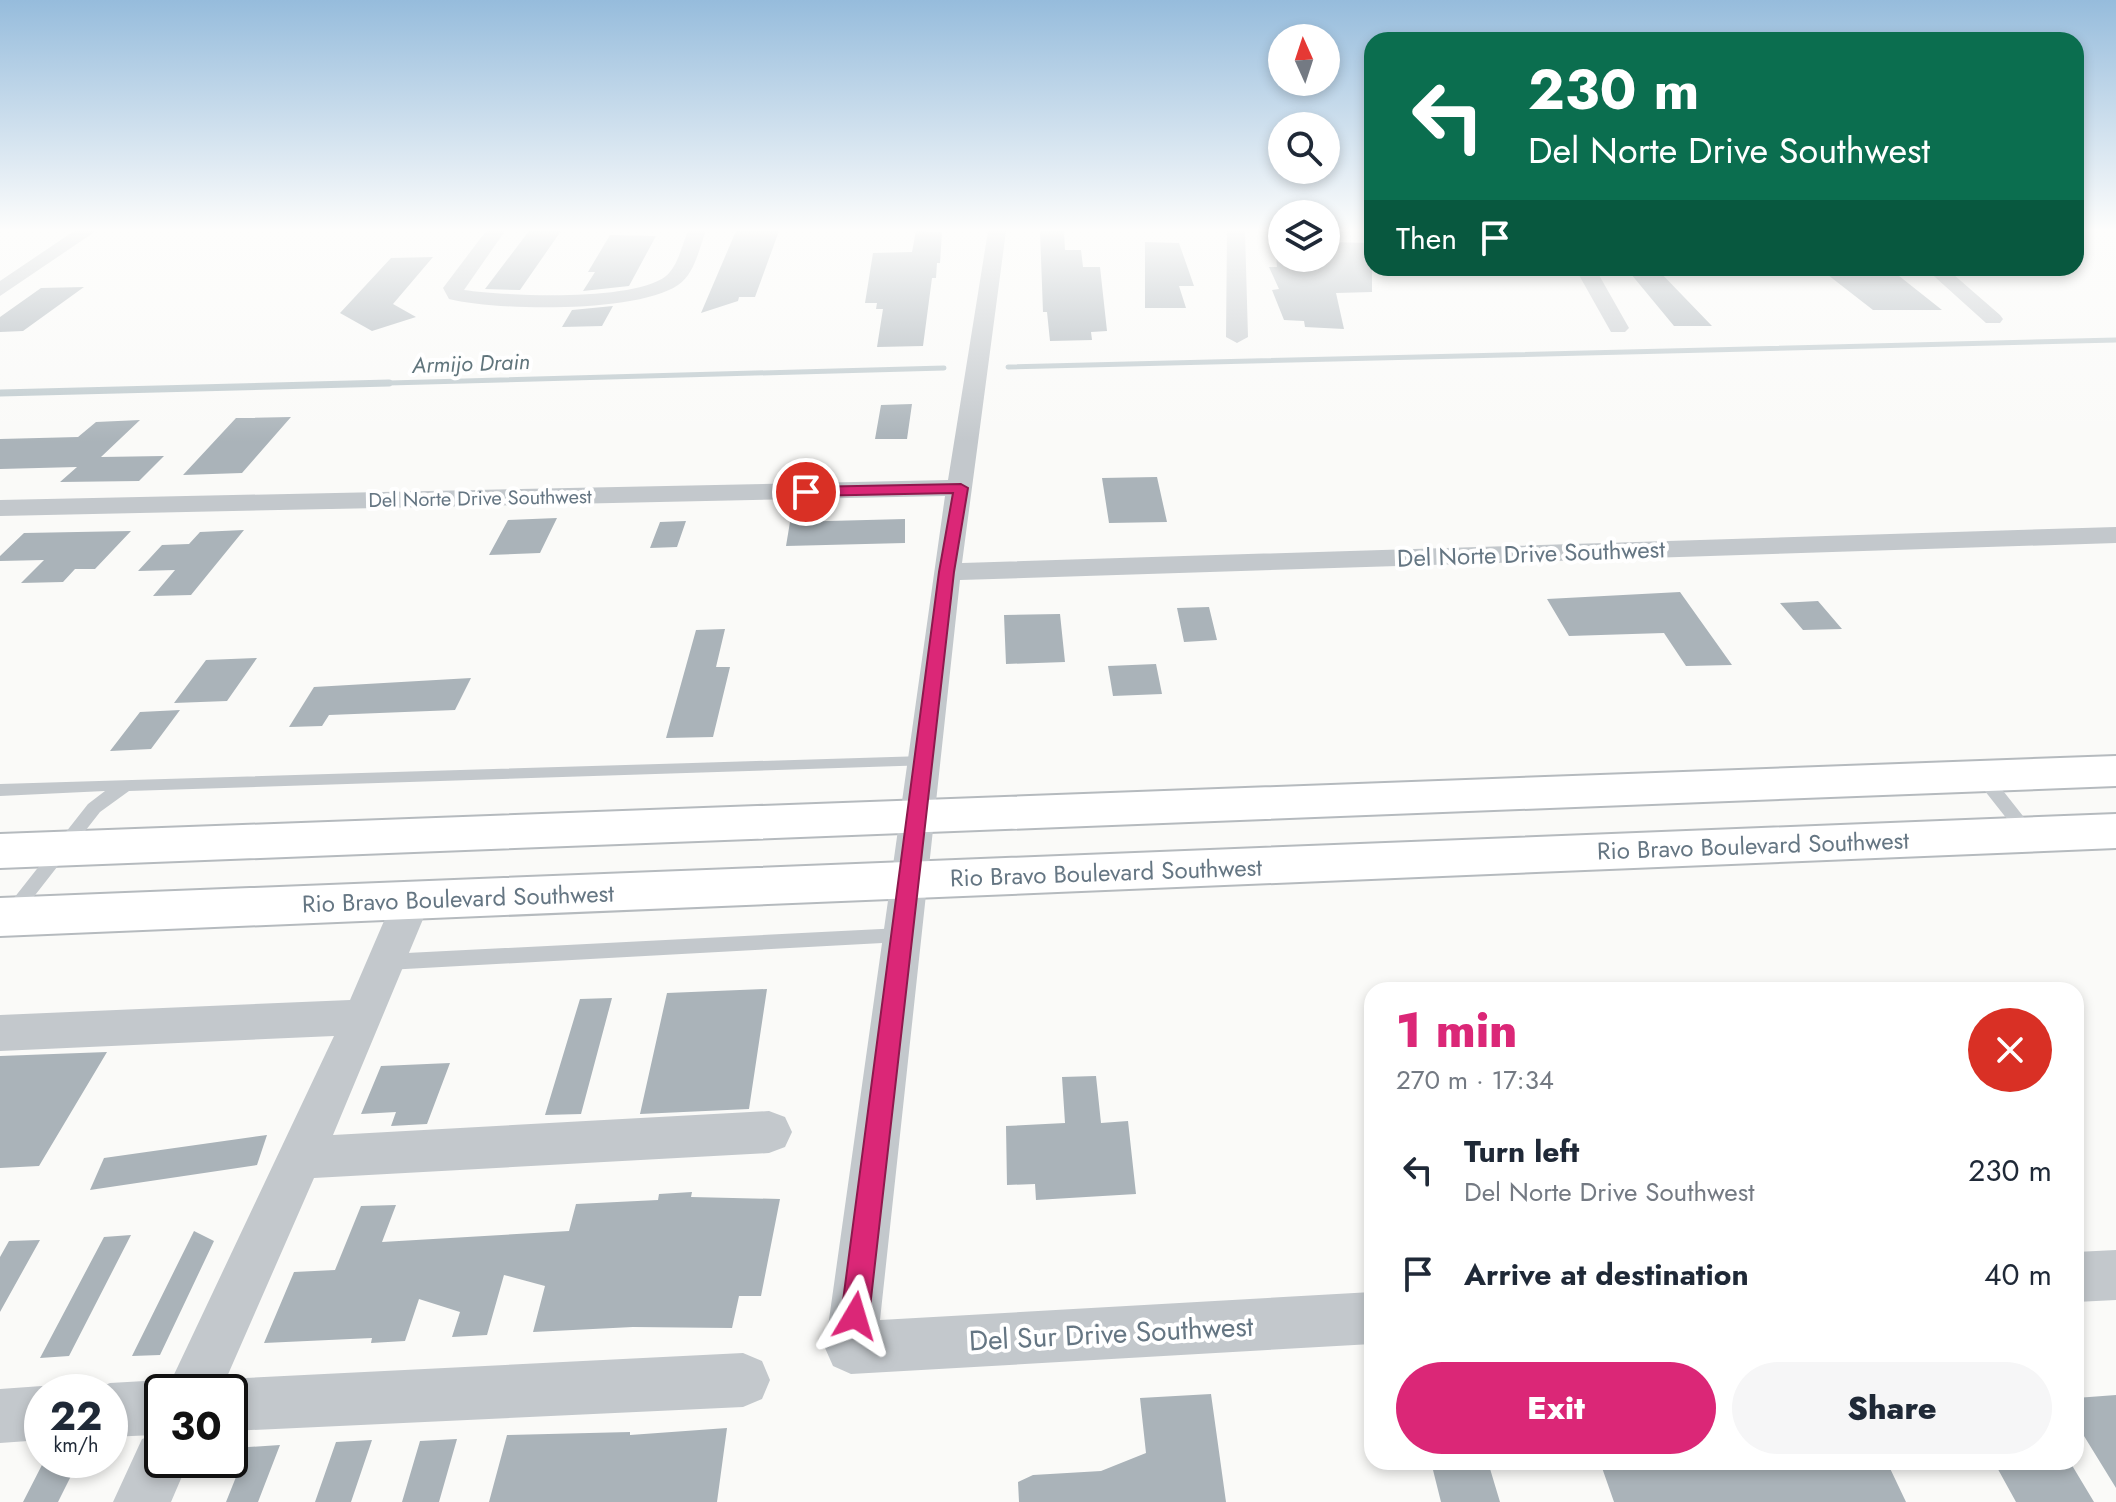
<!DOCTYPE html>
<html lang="en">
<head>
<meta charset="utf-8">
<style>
  body { margin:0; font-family:Jost,sans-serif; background:#f6f6f7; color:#1f2937; height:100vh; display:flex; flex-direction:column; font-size:30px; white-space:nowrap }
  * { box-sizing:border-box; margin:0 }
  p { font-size:26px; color:#747a83 }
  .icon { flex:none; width:44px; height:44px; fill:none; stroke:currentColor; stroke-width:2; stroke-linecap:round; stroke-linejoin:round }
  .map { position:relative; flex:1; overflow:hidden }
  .drawer { position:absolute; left:1364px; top:982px; width:720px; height:488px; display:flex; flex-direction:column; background:#fff; border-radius:24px; box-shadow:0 4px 12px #0003 }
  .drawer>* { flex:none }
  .banner { position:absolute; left:1364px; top:32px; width:720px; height:244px; border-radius:24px; box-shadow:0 4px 12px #0003; background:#0b6e4f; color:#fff; overflow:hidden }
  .needle { width:52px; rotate:357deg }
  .controls { position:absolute; left:1268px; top:24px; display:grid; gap:16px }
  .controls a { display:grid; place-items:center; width:72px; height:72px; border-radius:50%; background:#fff; box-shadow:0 4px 12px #0003; font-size:40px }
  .speed { position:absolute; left:24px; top:1374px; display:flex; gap:16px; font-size:40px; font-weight:700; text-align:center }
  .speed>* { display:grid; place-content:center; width:104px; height:104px; border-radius:50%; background:#fff; box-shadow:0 4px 12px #0003; line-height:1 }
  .speed small { font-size:20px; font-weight:400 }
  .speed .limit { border:4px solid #111; border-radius:12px; background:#fff; color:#111 }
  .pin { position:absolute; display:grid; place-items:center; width:68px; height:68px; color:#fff; margin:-34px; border:4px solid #fff; border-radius:50%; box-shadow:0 2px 8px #0007 }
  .me { position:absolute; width:88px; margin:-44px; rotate:7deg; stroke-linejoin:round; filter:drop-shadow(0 0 6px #0008) }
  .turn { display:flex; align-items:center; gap:28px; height:168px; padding:0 32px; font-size:36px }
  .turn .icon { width:104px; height:104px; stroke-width:2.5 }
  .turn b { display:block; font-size:56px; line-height:68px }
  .then { display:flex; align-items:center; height:76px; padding:0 32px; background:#0003; gap:16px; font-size:30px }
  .round { display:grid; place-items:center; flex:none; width:84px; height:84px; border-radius:42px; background:#f6f6f7 }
  .headline { display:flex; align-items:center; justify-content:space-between; height:136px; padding:0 32px }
  h1 { font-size:48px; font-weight:800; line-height:60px; color:#db2777 }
  .cta { display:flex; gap:16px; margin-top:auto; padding:16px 32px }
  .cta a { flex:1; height:92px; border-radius:48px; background:#db2777; color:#fff; font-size:32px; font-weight:800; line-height:92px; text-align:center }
  .cta a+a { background:#f6f6f7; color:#1f2937 }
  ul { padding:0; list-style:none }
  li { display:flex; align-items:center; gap:24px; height:104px; padding:0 32px }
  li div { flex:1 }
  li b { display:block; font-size:30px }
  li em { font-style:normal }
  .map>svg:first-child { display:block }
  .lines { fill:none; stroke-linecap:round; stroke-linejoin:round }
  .stream-far1 { stroke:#bbc7cb; stroke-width:5 }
  .stream { stroke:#bbc7cb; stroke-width:7 }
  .building { fill:#aab3b9 }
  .primary-casing { stroke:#b5babe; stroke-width:4 }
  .service { fill:#c3c8cc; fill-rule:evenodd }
  .minor { fill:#c3c8cc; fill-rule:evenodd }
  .primary { fill:#fff; fill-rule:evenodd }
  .route { fill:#db2777; stroke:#8e194d; stroke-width:2 }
  .labels { text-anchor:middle; stroke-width:8; stroke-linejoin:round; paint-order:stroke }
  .far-street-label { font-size:20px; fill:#657683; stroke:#fff }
  .far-water-label { font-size:22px; font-style:italic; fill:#60757c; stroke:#fff }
  .street-label { font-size:24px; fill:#657683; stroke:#fff }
  .near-street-label { font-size:28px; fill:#657683; stroke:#fff }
</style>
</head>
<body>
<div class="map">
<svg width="2116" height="1502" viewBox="0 0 2116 1502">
  <rect width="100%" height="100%" fill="#fafaf8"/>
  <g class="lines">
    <path class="stream-far1" d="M1008 367 2116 340
      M314 385 944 368"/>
    <path class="stream" d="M0 393 389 383"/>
  </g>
  <path class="building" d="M529 231H561L520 290 485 289Z
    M736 231H779L755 297H739L738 301 701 313Z
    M916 231 942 232 940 263H937L936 278H932L923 346 877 347 883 309H876L877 303H865L873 253 912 252Z
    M1040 231H1064L1065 250H1081L1083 267H1100L1107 331 1091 332 1092 340 1050 341 1047 312H1043Z
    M610 235 656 236 629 286 583 291 595 272H588Z
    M1145 242 1179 243 1194 286H1179L1186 308H1145Z
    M1275 242H1282V258H1326V242L1372 243V292L1336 293 1344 329 1305 327 1304 321 1284 320 1272 290 1279 289 1269 267H1277Z
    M433 257 393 304 416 317 372 331 340 313 391 258Z
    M1626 268H1656L1712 326H1674Z
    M1819 268H1889L1942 310H1873Z
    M84 287 23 331 0 332V317L41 288Z
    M613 306 602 326 562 327 572 310Z
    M912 404 907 439H875L881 405Z
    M291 417 242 473 183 475 236 418Z
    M140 420 101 457 164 456 139 481 60 482 77 467 0 469V439L78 437 96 422Z
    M1157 477 1167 522 1109 523 1102 478Z
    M557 518 540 553 489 555 508 520Z
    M905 519V543L786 546 790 522Z
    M686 521 677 547 650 548 660 522Z
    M244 530 191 595 153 596 175 570 138 571 162 545 189 544 200 532Z
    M131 531 95 569H75L63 582 21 583 44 560 0 561V556L24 533Z
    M1680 592 1732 665 1686 666 1664 633 1569 636 1547 599Z
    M1818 601 1842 629 1803 630 1780 603Z
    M1209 607 1217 640 1184 642 1177 608Z
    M1060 614 1065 662 1006 664 1004 615Z
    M725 629 716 667H730L713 737 666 738 696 630Z
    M257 658 227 701 174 703 206 660Z
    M1156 664 1162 694 1113 696 1108 666Z
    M471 678 455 710 329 715 322 726 289 727 314 687Z
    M180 710 151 749 110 751 140 712Z
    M767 989 749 1109 640 1114 667 993Z
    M612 998 581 1114 545 1115 580 999Z
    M107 1052 39 1166 0 1168V1056Z
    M450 1063 427 1124 391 1126 396 1112 361 1114 381 1066Z
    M1096 1076 1101 1123 1128 1121 1136 1194 1036 1200 1035 1184 1007 1185 1006 1126 1065 1123 1062 1077Z
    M267 1135 257 1165 90 1190 104 1158Z
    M692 1192 691 1197 780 1199 761 1296H739L732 1328 633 1327 533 1332 545 1286 504 1275 487 1335 452 1337 460 1312 419 1299 405 1341 371 1343 372 1338 264 1343 294 1272 335 1270 361 1206 396 1205 382 1242 569 1231 576 1204 658 1200 659 1194Z
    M194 1231 214 1241 160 1355 132 1356Z
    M131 1235 69 1356 40 1358 104 1237Z
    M40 1240 0 1312V1257L9 1241Z
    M1211 1394 1226 1502H1019L1018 1482 1033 1475 1101 1471 1146 1453 1140 1398Z
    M2116 1395V1488L2076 1423V1398Z
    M727 1428 717 1502H489L507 1435 630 1432V1435Z
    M457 1439 439 1502H402L420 1441Z
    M372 1440 351 1502H315L336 1442Z
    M280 1445 258 1502H226L248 1447Z
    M79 1460 58 1502H23L44 1461Z
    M1431 1462H1488L1500 1502H1441Z
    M1600 1462H1887L1906 1502H1614Z
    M1994 1462H2070L2094 1502H2016Z"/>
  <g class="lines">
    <defs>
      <path id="primary" d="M2116 756V786L0 868V834Z
        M2116 814V848L0 936V898Z"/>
    </defs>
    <use href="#primary" class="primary-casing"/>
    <path class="service" d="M924 756 930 757 932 761 930 765 129 791 100 812 18 917 12 919 6 917 3 912 88 804 105 791 0 796V784Z
      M1983 771 1989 773 2034 830 2037 834 2034 838H2022L1977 781 1975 777 1977 773Z
      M901 928 908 930 910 935 908 940 901 942 387 970 380 967 377 962 380 957 387 954Z"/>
    <path class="minor" d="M74 231H96L0 296V281Z
      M486 231H505L464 290C506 296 633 302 666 276 678 266 682 245 688 231H706C699 248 695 274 678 285 638 313 496 311 449 299L443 288Z
      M988 231H1006L962 563 2116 527V543L960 580 880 1320 1372 1292V1344L851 1374 833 1366 825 1348 945 496 0 516V500L948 480Z
      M1227 231H1245L1248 337 1237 343 1226 337Z
      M1575 268H1595L1629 328 1625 332H1611Z
      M1925 268H1946L2000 315 2003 319 2000 323H1986Z
      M412 885 426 890 431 900 333 1135 769 1111 785 1117 792 1132 785 1147 769 1153 314 1178 226 1379 743 1353 762 1361 770 1380 762 1399 743 1407 230 1431V1392H162V1460H189L171 1502H113L142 1439 154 1435 110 1437V1392L91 1391 110 1383 162 1380 170 1383 334 1036 0 1051V1015L350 1000 393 900 398 890Z
      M2116 1250V1300L2076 1302V1252Z
      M42 1386 57 1392H42V1440L0 1443V1389Z"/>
    <use href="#primary" class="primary"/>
  </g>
  <linearGradient id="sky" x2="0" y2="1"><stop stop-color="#96bcdc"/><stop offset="0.52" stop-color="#fdfdfc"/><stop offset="1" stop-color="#fdfdfc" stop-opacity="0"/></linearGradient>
  <rect width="2116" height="442" fill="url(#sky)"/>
  <path class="route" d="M961 484 968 488 954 572 869 1316 865 1326 855 1330 845 1326 841 1316 939 572 953 493 806 496 799 492 806 487Z"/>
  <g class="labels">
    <g class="far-street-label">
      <text transform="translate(480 498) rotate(-1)" y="7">Del Norte Drive Southwest</text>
    </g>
    <g class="far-water-label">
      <text transform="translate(471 363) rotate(-2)" y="8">Armijo Drain</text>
    </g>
    <g class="street-label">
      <text transform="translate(1531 554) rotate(-2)" y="8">Del Norte Drive Southwest</text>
      <text transform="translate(1753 846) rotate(-2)" y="8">Rio Bravo Boulevard Southwest</text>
      <text transform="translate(1106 873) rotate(-2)" y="8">Rio Bravo Boulevard Southwest</text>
      <text transform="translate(458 899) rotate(-2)" y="8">Rio Bravo Boulevard Southwest</text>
    </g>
    <g class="near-street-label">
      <text transform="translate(1111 1333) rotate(-3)" y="10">Del Sur Drive Southwest</text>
    </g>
  </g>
</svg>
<div class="controls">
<a><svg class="needle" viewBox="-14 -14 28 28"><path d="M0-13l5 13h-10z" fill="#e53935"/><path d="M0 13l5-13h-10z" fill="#747a83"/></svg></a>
<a><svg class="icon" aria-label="search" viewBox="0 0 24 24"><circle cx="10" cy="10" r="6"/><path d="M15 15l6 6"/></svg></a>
<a><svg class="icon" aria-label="layers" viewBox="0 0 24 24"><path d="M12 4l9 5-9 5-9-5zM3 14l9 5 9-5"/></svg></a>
</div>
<div class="speed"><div>22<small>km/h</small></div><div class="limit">30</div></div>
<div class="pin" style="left:806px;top:492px;background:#d93025"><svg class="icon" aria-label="arrive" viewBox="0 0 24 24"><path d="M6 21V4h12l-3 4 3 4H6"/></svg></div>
<svg class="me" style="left:855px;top:1316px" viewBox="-20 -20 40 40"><path d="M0-17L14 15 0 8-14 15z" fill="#db2777" stroke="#fff" stroke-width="4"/></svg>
<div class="banner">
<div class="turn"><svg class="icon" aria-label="left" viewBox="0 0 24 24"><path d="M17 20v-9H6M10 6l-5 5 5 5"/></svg><div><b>230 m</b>Del Norte Drive Southwest</div></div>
<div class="then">Then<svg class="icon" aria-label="arrive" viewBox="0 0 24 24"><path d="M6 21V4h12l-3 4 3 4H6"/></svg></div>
</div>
<section class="drawer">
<div class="headline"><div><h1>1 min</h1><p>270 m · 17:34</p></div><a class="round" style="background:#d93025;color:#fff"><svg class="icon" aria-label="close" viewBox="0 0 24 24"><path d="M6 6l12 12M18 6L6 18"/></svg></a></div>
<ul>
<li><svg class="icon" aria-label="left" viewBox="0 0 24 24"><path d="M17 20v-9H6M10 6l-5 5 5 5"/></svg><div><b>Turn left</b><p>Del Norte Drive Southwest</p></div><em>230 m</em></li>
<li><svg class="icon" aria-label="arrive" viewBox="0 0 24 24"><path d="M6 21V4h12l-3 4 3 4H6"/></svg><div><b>Arrive at destination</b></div><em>40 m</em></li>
</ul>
<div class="cta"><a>Exit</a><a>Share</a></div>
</section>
</div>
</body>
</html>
